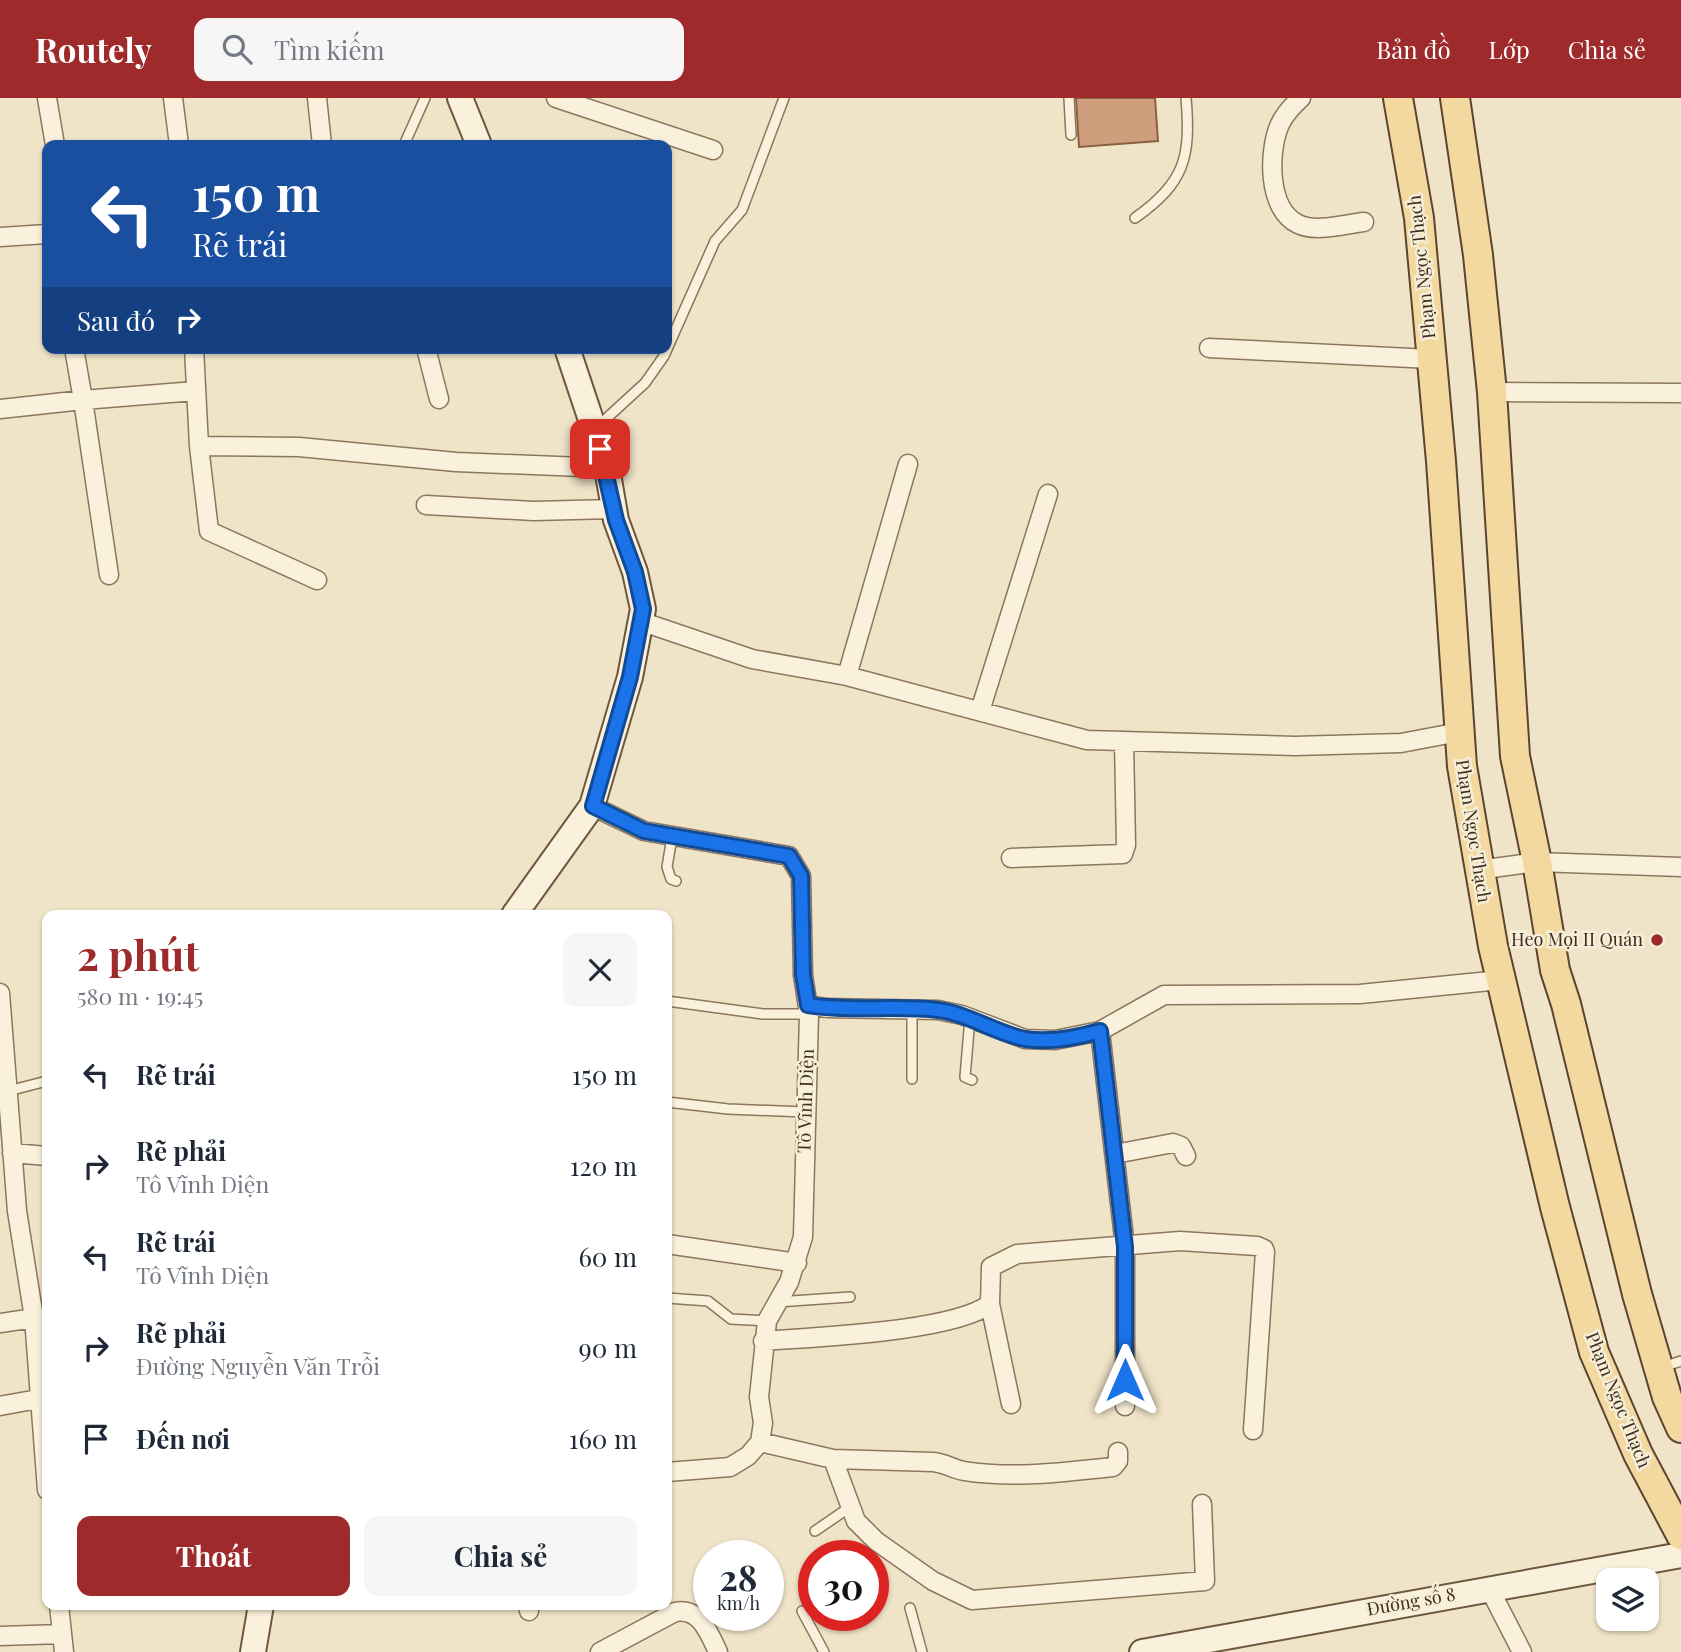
<!DOCTYPE html>
<html lang="vi">
<head>
<meta charset="utf-8">
<style>
  body { margin:0; font-family:"Playfair Display",serif; background:#f6f6f7; color:#1f2937; height:100vh; display:flex; flex-direction:column; font-size:26px; white-space:nowrap }
  * { box-sizing:border-box; margin:0 }
  p { font-size:23px; color:#747a83 }
  .icon { flex:none; width:38px; height:38px; fill:none; stroke:currentColor; stroke-width:2; stroke-linecap:round; stroke-linejoin:round }
  .map { position:relative; flex:1; overflow:hidden }
  .details { position:absolute; left:42px; top:812px; width:630px; height:700px; display:flex; flex-direction:column; background:#fff; border-radius:14px; box-shadow:0 2px 5px #0004 }
  .details>* { flex:none }
  .hud { position:absolute; left:42px; top:42px; width:630px; height:214px; border-radius:14px; box-shadow:0 2px 5px #0004; background:#1a4fa0; color:#fff; overflow:hidden }
  .fabs { position:absolute; left:1596px; top:1470px; display:grid; gap:14px }
  .fabs a { display:grid; place-items:center; width:63px; height:63px; border-radius:14px; background:#fff; box-shadow:0 2px 5px #0004; font-size:35px }
  .speed { position:absolute; left:693px; top:1442px; display:flex; gap:14px; font-size:35px; font-weight:700; text-align:center }
  .speed>* { display:grid; place-content:center; width:91px; height:91px; border-radius:50%; background:#fff; box-shadow:0 2px 5px #0004; line-height:1 }
  .speed small { font-size:18px; font-weight:400 }
  .speed .limit { border:10px solid #d22; background:#fff; color:#111 }
  .pin { position:absolute; display:grid; place-items:center; width:60px; height:60px; color:#fff; margin:-30px; border-radius:14px; box-shadow:0 4px 10px #0006 }
  .me { position:absolute; width:77px; margin:-38px; rotate:0deg; stroke-linejoin:round; filter:drop-shadow(0 0 5px #0008) }
  .turn { display:flex; align-items:center; gap:24px; height:147px; padding:0 35px; font-size:32px }
  .turn .icon { width:91px; height:91px; stroke-width:2.5 }
  .turn b { display:block; font-size:49px; line-height:60px }
  .then { display:flex; align-items:center; height:66px; padding:0 35px; background:#0003; gap:14px; font-size:26px }
  .round { display:grid; place-items:center; flex:none; width:74px; height:74px; border-radius:14px; background:#f6f6f7 }
  .headline { display:flex; align-items:center; justify-content:space-between; height:119px; padding:0 35px }
  h1 { font-size:42px; font-weight:700; line-height:52px; color:#9e2a2b }
  .cta { display:flex; gap:14px; margin-top:auto; padding:14px 35px }
  .cta a { flex:1; height:80px; border-radius:14px; background:#9e2a2b; color:#fff; font-size:28px; font-weight:700; line-height:80px; text-align:center }
  .cta a+a { background:#f6f6f7; color:#1f2937 }
  ul { padding:0; list-style:none }
  li { display:flex; align-items:center; gap:21px; height:91px; padding:0 35px }
  li div { flex:1 }
  li b { display:block; font-size:26px }
  li em { font-style:normal }
  header { display:flex; align-items:center; gap:42px; box-sizing:border-box; height:98px; padding:0 35px; background:#9e2a2b; color:#fff }
  header strong { font-size:33px }
  nav { display:flex; gap:38px; margin-inline-start:auto; font-size:24px }
  .search { width:490px; height:63px; background:#f6f6f7; display:flex; align-items:center; gap:18px; box-sizing:border-box; padding:0 24px; border-radius:14px; color:#747a83; font-size:26px }
  .map>svg:first-child { display:block }
  .building { fill:#cf9f7d; stroke:#8d5f41; stroke-width:2 }
  .lines { fill:none; stroke-linecap:round; stroke-linejoin:round }
  .lane-casing { stroke:#8d765c; stroke-width:12 }
  .street-casing { stroke:#8d765c; stroke-width:21 }
  .secondary-casing { stroke:#6f573f; stroke-width:28 }
  .primary-casing { stroke:#5b4430; stroke-width:32 }
  .lane { stroke:#faf1dc; stroke-width:9 }
  .street { stroke:#faf1dc; stroke-width:18 }
  .secondary { stroke:#faf1dc; stroke-width:24 }
  .primary { stroke:#f3d9a0; stroke-width:28 }
  .route-casing { stroke:#114b97; stroke-width:18 }
  .route { stroke:#1a73e8; stroke-width:12 }
  .poi-dot { fill:#9e2a2b; stroke:#f7eed8; stroke-width:2.5 }
  .labels { text-anchor:middle; stroke-width:5; stroke-linejoin:round; paint-order:stroke }
  .street-label { font-size:18px; fill:#3d2e20; stroke:#f7eed8 }
  .poi-label { font-size:18px; fill:#3d2e20; stroke:#f7eed8; text-anchor:end }
</style>
</head>
<body>
<header>
<strong>Routely</strong>
<div class="search"><svg class="icon" aria-label="search" viewBox="0 0 24 24"><circle cx="10" cy="10" r="6"/><path d="M15 15l6 6"/></svg>Tìm kiếm</div>
<nav><a>Bản đồ</a><a>Lớp</a><a>Chia sẻ</a></nav>
</header>
<div class="map">
<svg width="1681" height="1554" viewBox="0 0 1681 1554">
  <rect width="100%" height="100%" fill="#f0e4c8"/>
  <path class="building" d="M1076 0H1155L1158 43 1079 49Z"/>
  <g class="lines">
    <defs>
      <path id="lane" d="M1069 0 1071 37
        M404 47 425 0
        M1135 120C1185 85 1191 59 1186 0
        M596 330 645 285 664 258 715 143 742 112 784 0
        M672 739 667 769 671 781 676 783
        M667 903 763 916H809
        M970 920 965 979 972 982
        M912 981V911
        M8 993 47 983
        M667 1004 728 1011 805 1014
        M667 1200 708 1203 731 1221 767 1223
        M777 1204 850 1199
        M1663 1269 1681 1263
        M815 1433 850 1409
        M910 1510 922 1554
        M802 1513 824 1554"/>
      <path id="street" d="M47 0 55 47
        M173 0 179 47
        M317 0 322 47
        M556 0 713 52
        M1301 0C1293 7 1285 16 1280 26 1268 53 1267 111 1298 126 1316 135 1345 126 1364 124
        M0 139 47 136
        M74 250 83 302 195 293
        M194 250 199 348 209 433 317 482
        M426 250 439 301
        M1209 250 1431 261
        M1492 294 1681 295
        M0 311 83 302 109 477
        M199 348 299 349 456 364 607 370
        M426 407 533 413 614 411
        M640 523 752 561 847 578 1087 642 1295 648 1401 645 1459 634
        M847 578 908 366
        M980 613 1048 396
        M592 708 644 733 789 758 801 778 803 877 809 916 803 1139 789 1184 767 1223 759 1299 763 1325 760 1344 748 1358 730 1369 667 1374
        M1011 760 1123 756 1126 747 1124 643
        M1478 772 1537 764 1681 769
        M0 895 17 1113 34 1220 47 1392
        M808 907 827 910 938 912 962 917 1025 941 1055 942 1100 933 1164 897 1360 896 1500 882
        M1100 933 1125 1149V1308
        M12 1055 47 1058
        M1115 1056 1173 1045 1181 1048 1186 1058
        M667 1146 797 1165
        M990 1206 1011 1306
        M0 1225 34 1220
        M763 1243C815 1239 952 1234 990 1206L991 1169 1017 1156 1180 1143 1257 1148 1264 1151 1265 1154 1253 1332
        M0 1308 38 1301
        M760 1344 833 1361 856 1423 876 1443 933 1483 972 1502 1205 1483 1202 1406
        M833 1361 933 1364C945 1365 953 1371 964 1373 1014 1381 1064 1374 1113 1369L1118 1363V1354
        M1489 1490 1522 1554
        M59 1507 64 1554
        M528 1507 529 1513
        M0 1538 62 1536
        M600 1554 675 1514C700 1509 709 1535 718 1554"/>
      <path id="secondary" d="M460 0 479 47
        M514 817 592 708 630 579 643 511 635 474 616 422 607 370 567 250
        M253 1554 261 1507
        M1142 1554 1681 1457"/>
      <path id="primary" d="M1398 0 1419 120 1441 363 1462 668 1493 848 1555 1109 1594 1254 1638 1356 1681 1437
        M1455 0 1478 157 1492 294 1515 658 1537 764 1555 872 1566 906 1637 1196 1667 1299 1681 1330"/>
    </defs>
    <use href="#lane" class="lane-casing"/>
    <use href="#street" class="street-casing"/>
    <use href="#secondary" class="secondary-casing"/>
    <use href="#primary" class="primary-casing"/>
    <use href="#lane" class="lane"/>
    <use href="#street" class="street"/>
    <use href="#secondary" class="secondary"/>
    <use href="#primary" class="primary"/>
  </g>
  <g class="lines">
    <defs>
      <path id="route" d="M600 351 616 422 635 474 643 511 630 579 593 708 644 733 789 758 801 778 803 877 808 907C852 914 895 907 938 912 969 916 995 935 1025 941 1050 945 1076 940 1100 933L1125 1149V1282"/>
    </defs>
    <use href="#route" class="route-casing"/>
    <use href="#route" class="route"/>
  </g>
  <circle class="poi-dot" cx="1657" cy="842" r="7"/>
  <g class="labels">
    <g class="street-label">
      <text transform="translate(1422 169) rotate(-96)" y="6">Phạm Ngọc Thạch</text>
      <text transform="translate(1473 733) rotate(81)" y="6">Phạm Ngọc Thạch</text>
      <text transform="translate(806 1003) rotate(-88)" y="6">Tô Vĩnh Diện</text>
      <text transform="translate(1618 1302) rotate(68)" y="6">Phạm Ngọc Thạch</text>
      <text transform="translate(1411 1504) rotate(-10)" y="6">Đường số 8</text>
    </g>
    <g class="poi-label">
      <text x="1643" y="848">Heo Mọi II Quán</text>
    </g>
  </g>
</svg>
<div class="fabs">
<a><svg class="icon" aria-label="layers" viewBox="0 0 24 24"><path d="M12 4l9 5-9 5-9-5zM3 14l9 5 9-5"/></svg></a>
</div>
<div class="speed"><div>28<small>km/h</small></div><div class="limit">30</div></div>
<div class="pin" style="left:600px;top:351px;background:#d93025"><svg class="icon" aria-label="arrive" viewBox="0 0 24 24"><path d="M6 21V4h12l-3 4 3 4H6"/></svg></div>
<svg class="me" style="left:1125px;top:1282px" viewBox="-20 -20 40 40"><path d="M0-17L14 15 0 8-14 15z" fill="#1a73e8" stroke="#fff" stroke-width="4"/></svg>
<div class="hud">
<div class="turn"><svg class="icon" aria-label="left" viewBox="0 0 24 24"><path d="M17 20v-9H6M10 6l-5 5 5 5"/></svg><div><b>150 m</b>Rẽ trái</div></div>
<div class="then">Sau đó<svg class="icon" aria-label="right" viewBox="0 0 24 24"><path d="M7 20v-9h11M14 6l5 5-5 5"/></svg></div>
</div>
<section class="details">
<div class="headline"><div><h1>2 phút</h1><p>580 m · 19:45</p></div><a class="round"><svg class="icon" aria-label="close" viewBox="0 0 24 24"><path d="M6 6l12 12M18 6L6 18"/></svg></a></div>
<ul>
<li><svg class="icon" aria-label="left" viewBox="0 0 24 24"><path d="M17 20v-9H6M10 6l-5 5 5 5"/></svg><div><b>Rẽ trái</b></div><em>150 m</em></li>
<li><svg class="icon" aria-label="right" viewBox="0 0 24 24"><path d="M7 20v-9h11M14 6l5 5-5 5"/></svg><div><b>Rẽ phải</b><p>Tô Vĩnh Diện</p></div><em>120 m</em></li>
<li><svg class="icon" aria-label="left" viewBox="0 0 24 24"><path d="M17 20v-9H6M10 6l-5 5 5 5"/></svg><div><b>Rẽ trái</b><p>Tô Vĩnh Diện</p></div><em>60 m</em></li>
<li><svg class="icon" aria-label="right" viewBox="0 0 24 24"><path d="M7 20v-9h11M14 6l5 5-5 5"/></svg><div><b>Rẽ phải</b><p>Đường Nguyễn Văn Trỗi</p></div><em>90 m</em></li>
<li><svg class="icon" aria-label="arrive" viewBox="0 0 24 24"><path d="M6 21V4h12l-3 4 3 4H6"/></svg><div><b>Đến nơi</b></div><em>160 m</em></li>
</ul>
<div class="cta"><a>Thoát</a><a>Chia sẻ</a></div>
</section>
</div>
</body>
</html>
